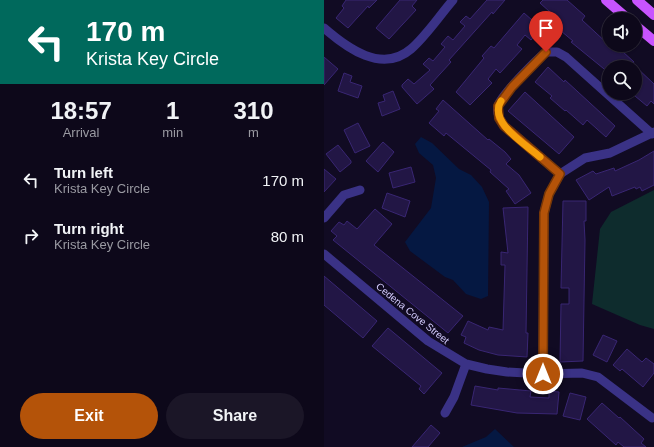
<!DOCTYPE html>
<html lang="en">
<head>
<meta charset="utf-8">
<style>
  body { margin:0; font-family:Helvetica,sans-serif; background:#1b1627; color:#f1f3f6; height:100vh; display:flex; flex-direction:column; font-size:15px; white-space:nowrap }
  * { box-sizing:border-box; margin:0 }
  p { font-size:13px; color:#9a9aa2 }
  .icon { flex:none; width:22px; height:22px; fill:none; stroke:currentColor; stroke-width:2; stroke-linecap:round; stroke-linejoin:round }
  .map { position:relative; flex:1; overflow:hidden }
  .side { display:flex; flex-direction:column; background:#0d081a; width:324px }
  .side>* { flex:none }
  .hud { background:#00695c; color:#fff; overflow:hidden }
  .buttons { position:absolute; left:278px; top:12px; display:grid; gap:8px }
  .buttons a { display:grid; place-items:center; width:40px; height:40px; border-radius:50%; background:#0d081a; box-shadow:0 1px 3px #0004,0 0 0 1px #2d2939; font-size:20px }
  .pin { position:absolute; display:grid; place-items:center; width:34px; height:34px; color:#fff; margin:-41px -17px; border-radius:50% 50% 50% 0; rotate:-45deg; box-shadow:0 0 4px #0007 }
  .pin .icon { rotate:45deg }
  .me { position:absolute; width:44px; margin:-22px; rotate:0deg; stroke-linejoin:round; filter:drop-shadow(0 0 3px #0008) }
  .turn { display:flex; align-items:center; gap:14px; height:84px; padding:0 20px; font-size:18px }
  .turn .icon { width:52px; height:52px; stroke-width:2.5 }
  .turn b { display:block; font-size:28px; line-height:34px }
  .eta { display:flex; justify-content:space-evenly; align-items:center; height:68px; text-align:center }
  .eta b { font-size:24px; font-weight:600; line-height:28px }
  .cta { display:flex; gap:8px; margin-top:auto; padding:8px 20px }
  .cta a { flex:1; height:46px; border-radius:24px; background:#b45309; color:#fff; font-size:16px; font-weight:600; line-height:46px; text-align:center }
  .cta a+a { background:#1b1627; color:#f1f3f6 }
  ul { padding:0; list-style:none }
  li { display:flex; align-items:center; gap:12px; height:56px; padding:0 20px }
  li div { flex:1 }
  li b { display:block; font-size:15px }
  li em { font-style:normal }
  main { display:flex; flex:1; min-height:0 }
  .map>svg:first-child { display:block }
  .green { fill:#0e2c2d }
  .water { fill:#051842 }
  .building { fill:#221645; stroke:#392673 }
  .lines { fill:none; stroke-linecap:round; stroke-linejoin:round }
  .minor { stroke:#3a3286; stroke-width:9 }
  .major { stroke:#c854ff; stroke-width:10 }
  .route-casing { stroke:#753606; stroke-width:10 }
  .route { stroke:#b45309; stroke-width:7 }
  .slow { stroke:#f59e0b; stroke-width:7 }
  .labels { text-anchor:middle; stroke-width:3.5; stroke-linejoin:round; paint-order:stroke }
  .street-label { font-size:10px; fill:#d5cdff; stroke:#110b23 }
</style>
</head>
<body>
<main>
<section class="side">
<div class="hud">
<div class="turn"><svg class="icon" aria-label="left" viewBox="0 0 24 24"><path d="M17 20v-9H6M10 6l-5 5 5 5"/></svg><div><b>170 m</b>Krista Key Circle</div></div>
</div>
<div class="eta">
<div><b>18:57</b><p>Arrival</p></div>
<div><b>1</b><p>min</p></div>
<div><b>310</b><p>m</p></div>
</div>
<ul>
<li><svg class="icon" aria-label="left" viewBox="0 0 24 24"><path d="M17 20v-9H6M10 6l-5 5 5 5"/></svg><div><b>Turn left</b><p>Krista Key Circle</p></div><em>170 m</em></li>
<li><svg class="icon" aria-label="right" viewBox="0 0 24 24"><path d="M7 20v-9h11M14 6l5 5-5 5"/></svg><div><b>Turn right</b><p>Krista Key Circle</p></div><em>80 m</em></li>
</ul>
<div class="cta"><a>Exit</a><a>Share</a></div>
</section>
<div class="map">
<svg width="330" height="447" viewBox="0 0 330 447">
  <rect width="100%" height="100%" fill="#110b23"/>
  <path class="green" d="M330 190V329L316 325 268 304 276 229 287 212Z"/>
  <path class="water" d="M97 137 108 143 135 169 147 175 158 187 165 202 164 296 157 299 142 294 129 280 121 277 86 251 81 242 107 208 112 178 109 165 95 153 91 144Z
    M171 429 190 447H138L162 437Z"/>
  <path class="building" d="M22 0H53L45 8 44 6 24 28 12 18 20 8 18 6Z
    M76 0H93L88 6 92 10 65 39 52 28Z
    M163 0H181L169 14 168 12 125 60 127 62 106 85 110 89 93 104 78 87V85L84 79 90 84 106 70 99 64 105 58 109 61 121 47 117 44 124 36 129 40 141 26 136 22 142 16 146 19Z
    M219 0H243L261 16 258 20 285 45 297 53 298 51 310 62 306 67H285V73L247 42 249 41 231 26 236 21 216 3Z
    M200 13 217 28 207 40 201 35 193 45 198 49 176 73 172 69 164 79 168 83 146 105 132 92 160 58 158 56 167 46 170 48Z
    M0 57 14 69 0 85Z
    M311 66 330 84V104L327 101 323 106 311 96Z
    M224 67 240 82 241 80 291 126 282 137 263 120 259 125 242 110 241 111 226 98 228 96 211 82Z
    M20 73 28 76 26 82 38 86 34 98 14 91Z
    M69 91 76 109 58 116 54 103 61 101 59 95Z
    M201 92 250 137 235 154 184 111Z
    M119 100 164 140 165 139 181 152 187 159 182 164 195 175 207 193 191 204 182 191 185 189 166 172 167 170 122 133 120 136 105 123 115 111 112 109Z
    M34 123 46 146 31 153 20 130Z
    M59 142 70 152 54 172 42 161Z
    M14 145 27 161V163L16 172 2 154Z
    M330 151V185L318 191 316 187 312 189 311 187 288 196 285 187 265 200 252 180 269 171 272 174 290 168 291 171 315 160Z
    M87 167 91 182 69 188 65 173Z
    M0 169 12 179 0 192Z
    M63 193 86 201 81 217 58 208Z
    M239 201H262V221H260L261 240 259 361 236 362 237 304H245V288H237Z
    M204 207 202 333H204L203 357 174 355 155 350 140 343 142 337 137 335 144 321 164 330 165 327 179 330 181 265H177V252L184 253 179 208Z
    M51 209 68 224 50 245 139 316 124 333 9 240 13 236 7 231 15 222 20 225 23 221 33 229Z
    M0 276 53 321 39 338 0 305Z
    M64 328 118 373 100 394 95 389 97 386 48 346Z
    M279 335 293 341 283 362 269 355Z
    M303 349 318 362 322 358 330 364V373L319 387 298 369 296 371 289 365Z
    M151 386 174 390V388L207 391 206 397 225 398V391L235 392 233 414 193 413 147 405Z
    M246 393 262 397 256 420 239 416Z
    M278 403 295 418 296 417 320 439 317 443 322 447H300L294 442 292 445 263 419Z
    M107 425 116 433 104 447H88Z"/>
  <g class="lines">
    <path class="minor" d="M0 28C23 48 58 74 87 49 102 36 116 15 129 0
      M236 174 180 126C176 120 172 113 174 106 177 95 212 60 222 52H233L242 57 328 134
      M0 218 20 195 36 190
      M0 254 104 341 142 364 163 369 183 372 219 374 258 373 274 377 328 418
      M219 374 220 213 225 194 236 174 261 158 286 153 330 132
      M121 413 130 397 142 364"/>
    <path class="major" d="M282 0 304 19
      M313 0 330 15
      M311 25 330 41"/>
  </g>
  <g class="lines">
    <defs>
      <path id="route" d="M219 374 220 213 225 194 236 174 180 126 175 118 174 106 188 87 222 52"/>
    </defs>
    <use href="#route" class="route-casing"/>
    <use href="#route" class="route"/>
    <path class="slow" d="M177 101C164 122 201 144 216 157"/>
  </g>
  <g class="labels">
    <g class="street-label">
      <text transform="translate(89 313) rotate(39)" y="4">Cedena Cove Street</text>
    </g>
  </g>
</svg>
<div class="buttons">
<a><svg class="icon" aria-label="sound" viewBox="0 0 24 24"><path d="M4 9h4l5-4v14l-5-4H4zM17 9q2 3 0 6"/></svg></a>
<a><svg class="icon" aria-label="search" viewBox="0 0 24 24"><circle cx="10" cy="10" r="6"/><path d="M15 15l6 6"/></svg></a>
</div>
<div class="pin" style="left:222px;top:52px;background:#d93025"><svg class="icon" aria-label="arrive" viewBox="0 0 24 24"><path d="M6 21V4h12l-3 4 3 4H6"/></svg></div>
<svg class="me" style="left:219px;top:374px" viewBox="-20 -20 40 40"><circle r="17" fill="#b45309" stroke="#fff" stroke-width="3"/><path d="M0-11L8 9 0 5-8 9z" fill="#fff"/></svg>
</div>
</main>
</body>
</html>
